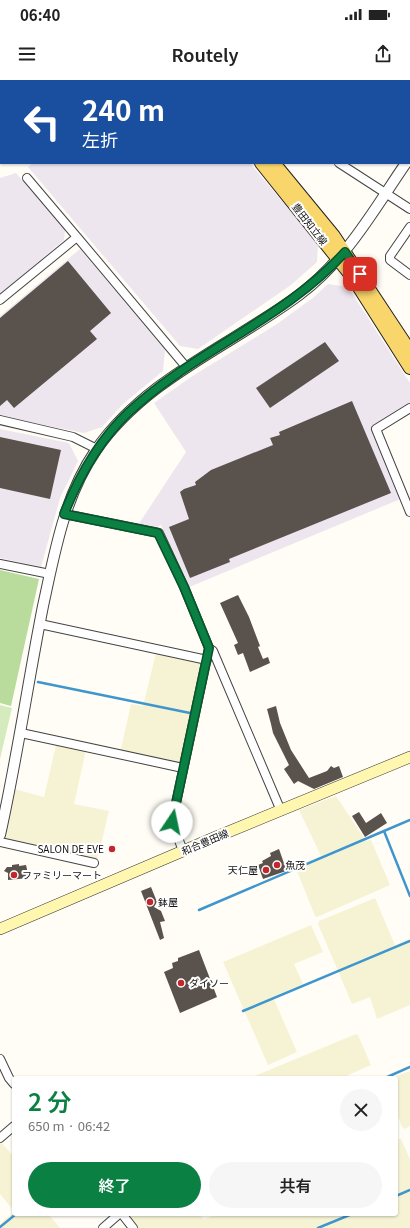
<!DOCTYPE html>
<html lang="ja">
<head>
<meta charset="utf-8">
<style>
  body { margin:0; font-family:Georgia,"Noto Sans JP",serif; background:#f6f6f6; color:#222; height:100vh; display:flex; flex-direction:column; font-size:15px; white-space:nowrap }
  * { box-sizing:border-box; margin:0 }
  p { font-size:13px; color:#767676 }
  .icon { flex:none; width:22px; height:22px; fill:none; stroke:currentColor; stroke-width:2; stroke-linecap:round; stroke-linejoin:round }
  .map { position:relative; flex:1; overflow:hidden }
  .panel { position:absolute; left:12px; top:996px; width:386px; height:140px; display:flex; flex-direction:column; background:#fff; border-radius:4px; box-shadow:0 1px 3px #0004 }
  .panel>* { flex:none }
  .top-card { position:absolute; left:0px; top:0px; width:410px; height:84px; box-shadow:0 1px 3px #0004; background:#1a4fa0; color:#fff; overflow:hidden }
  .pin { position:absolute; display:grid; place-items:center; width:34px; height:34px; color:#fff; margin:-17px; border-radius:8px; box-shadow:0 2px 6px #0006 }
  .me { position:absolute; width:44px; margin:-22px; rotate:11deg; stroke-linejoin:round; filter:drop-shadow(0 0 3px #0008) }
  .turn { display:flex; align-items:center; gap:14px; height:84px; padding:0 16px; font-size:18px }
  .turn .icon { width:52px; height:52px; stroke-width:2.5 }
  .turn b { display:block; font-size:28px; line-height:34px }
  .round { display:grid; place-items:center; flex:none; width:42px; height:42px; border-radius:21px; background:#f6f6f6 }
  .head { display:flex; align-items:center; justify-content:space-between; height:68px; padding:0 16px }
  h1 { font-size:24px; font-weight:600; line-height:30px; color:#0b8043 }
  .cta { display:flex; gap:8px; margin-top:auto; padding:8px 16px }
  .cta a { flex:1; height:46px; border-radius:24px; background:#0b8043; color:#fff; font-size:16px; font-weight:600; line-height:46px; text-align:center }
  .cta a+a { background:#f6f6f6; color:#222 }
  .status { display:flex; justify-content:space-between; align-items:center; height:28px; padding:0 20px; background:#fff; direction:ltr }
  .status svg { height:11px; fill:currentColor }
  header { display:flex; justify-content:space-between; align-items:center; height:52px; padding:0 16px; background:#fff; font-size:18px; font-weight:600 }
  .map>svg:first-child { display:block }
  .industrial { fill:#eee6ef }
  .farmland { fill:#f6f3d4 }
  .green { fill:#d5ebbd }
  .forest { fill:#b9dc9c }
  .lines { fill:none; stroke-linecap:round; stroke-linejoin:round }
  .stream { stroke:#3f96cf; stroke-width:2.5 }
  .river { stroke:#b9e0f7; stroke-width:15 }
  .building { fill:#5a524d }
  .minor-casing { stroke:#444; stroke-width:10 }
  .tertiary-casing { stroke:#444; stroke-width:12 }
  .secondary-casing { stroke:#333; stroke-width:12 }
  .primary-casing { stroke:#222; stroke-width:14 }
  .minor { stroke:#fff; stroke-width:8 }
  .tertiary { stroke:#fff; stroke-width:10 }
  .secondary { stroke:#fff6b0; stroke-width:11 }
  .primary { stroke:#f9d66b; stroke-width:12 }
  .route-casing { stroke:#07532c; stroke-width:10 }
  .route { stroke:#0b8043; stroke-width:7 }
  .poi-dot { fill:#c4262e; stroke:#fff; stroke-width:1.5 }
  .labels { text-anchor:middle; stroke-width:4; stroke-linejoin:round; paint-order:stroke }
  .street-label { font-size:10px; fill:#111; stroke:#fff }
  .poi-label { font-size:10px; fill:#111; stroke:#fff; text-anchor:start }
</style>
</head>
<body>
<div class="status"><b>06:40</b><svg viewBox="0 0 49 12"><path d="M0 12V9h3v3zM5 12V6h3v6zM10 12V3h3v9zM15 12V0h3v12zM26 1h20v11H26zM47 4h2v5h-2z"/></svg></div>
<header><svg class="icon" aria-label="menu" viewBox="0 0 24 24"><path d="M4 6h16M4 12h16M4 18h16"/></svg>Routely<svg class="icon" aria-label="share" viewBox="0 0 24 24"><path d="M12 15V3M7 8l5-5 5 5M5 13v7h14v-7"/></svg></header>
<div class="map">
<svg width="410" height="1148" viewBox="0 0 410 1148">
  <rect width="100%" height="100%" fill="#fffdf5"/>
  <path class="industrial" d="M33 83H250L318 164 317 182 291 205 198 269 180 266 28 87Z
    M16 93 65 150 64 160 0 214V98Z
    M80 169 165 270 163 291 123 324 102 347 84 353 0 336V236Z
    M328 204 348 207 410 303V326L374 348 403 418 187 508 161 445 153 449 138 445 186 372 154 323 191 297 277 244 314 217Z
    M0 349 69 363 78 381 60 418 41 487 0 478Z"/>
  <path class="farmland" d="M0 0H32L1 1 0 37Z
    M156 573 201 581 204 585 182 681 177 684 120 673 131 624 143 626Z
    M56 665 86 670 74 724 109 731 97 781 3 760 14 709 44 717Z
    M336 716 366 761 371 760 390 805 317 837 315 836 295 786 321 776 299 730Z
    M375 818 395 865 410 859V925L377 939 370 917 352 924 318 844 319 841Z
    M311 845 323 872 294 884 303 904 273 917 297 972 268 985 223 882Z
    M356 954 358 955 371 985 342 998H250Z
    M410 991V1046L405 1049 402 1047 396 1031V998H390Z
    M396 1059H401L410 1079V1148H138L126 1134H198L204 1139 218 1134H396Z
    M0 1061 14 1077V1131L0 1114Z
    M14 1132V1134H48L60 1148H0V1144Z"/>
  <path class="green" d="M0 625 12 628 0 679Z"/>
  <path class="forest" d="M0 490 39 499 11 626 0 623Z"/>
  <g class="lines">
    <path class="stream" d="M42 1V0
      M38 602 190 633
      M410 740 384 751 410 816
      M199 830 384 751
      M243 931 410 861
      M385 998 410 987
      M396 1116 410 1110
      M0 1147 16 1134
      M318 1148 352 1134"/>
    <path class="river" d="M132 1 133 0
      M0 61H1"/>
  </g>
  <path class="building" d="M68 181 111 233 90 251 97 259 14 328 7 320 0 326V238Z
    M325 262 339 281 270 328 256 308Z
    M352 321 391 413 229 479 230 482 190 498 169 447 189 439 180 412 184 409 196 405 195 402 211 390 273 365 270 358 280 355 279 352Z
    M0 357 61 370 50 419 0 408Z
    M238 515 249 537 260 566 258 567 263 579 268 577 270 583 250 592 243 573 238 575 234 565 238 563 220 523Z
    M276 626 280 643 291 670 309 698 327 691 331 686 334 688 339 686 343 697 314 709 298 701 294 704 284 689 289 685 273 653 271 644 267 629Z
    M359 732 366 743 381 733 387 743 365 757 352 736Z
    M279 769 286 789V791L263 799 258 785 263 783 262 781 271 776 270 773Z
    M19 784V786L26 785 29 798 8 800V793L4 791 7 787H12V785Z
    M151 807 157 822 154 827 161 831 165 841 160 842 164 858 160 860 141 811Z
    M199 870 217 917 180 933 164 892 173 888 172 883 178 881V878Z"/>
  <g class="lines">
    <defs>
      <path id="minor" d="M315 0 316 1
        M345 1 346 0
        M409 61 410 62
        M339 83 410 129
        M27 98 77 157
        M410 147 390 176V180L410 195
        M0 220 77 157 187 288
        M410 328 376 349 410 432
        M0 340 73 357 97 369
        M65 434 159 453 184 507 209 568 172 742 183 771
        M0 484 50 494
        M40 544 207 580
        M209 568 213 571 281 731
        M21 653 183 688
        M0 762 94 783
        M0 979 9 998 14 1004
        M0 1058 14 1046
        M122 1134 133 1148
        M103 1148 119 1134"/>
      <path id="tertiary" d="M0 755C17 679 28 602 43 526 55 471 64 417 96 370 146 298 232 265 299 215 347 179 373 131 406 83"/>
      <path id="secondary" d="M0 849 211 759 410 677"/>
      <path id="primary" d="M192 0V1
        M204 0 205 1
        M261 83 353 198 410 288
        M274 83 334 156 410 271"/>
    </defs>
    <use href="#minor" class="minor-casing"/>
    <use href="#tertiary" class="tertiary-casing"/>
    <use href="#secondary" class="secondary-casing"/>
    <use href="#primary" class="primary-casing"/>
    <use href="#minor" class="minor"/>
    <use href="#tertiary" class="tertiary"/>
    <use href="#secondary" class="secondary"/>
    <use href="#primary" class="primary"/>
  </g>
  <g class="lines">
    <defs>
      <path id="route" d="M172 742 209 568 184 507 158 453 64 434C79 396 99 360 129 332 195 270 284 240 345 172L360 194"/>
    </defs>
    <use href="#route" class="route-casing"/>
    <use href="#route" class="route"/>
  </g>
  <g class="poi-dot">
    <circle cx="112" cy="769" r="4"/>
    <circle cx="277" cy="785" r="4"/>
    <circle cx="266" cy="790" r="4"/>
    <circle cx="14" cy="795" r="4"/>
    <circle cx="150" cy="822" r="4"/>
    <circle cx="181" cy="903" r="4"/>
  </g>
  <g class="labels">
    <g class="street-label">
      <text transform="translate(310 144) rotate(52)" y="4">豊田知立線</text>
      <text transform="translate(205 762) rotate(-23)" y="4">和合豊田線</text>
    </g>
    <g class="poi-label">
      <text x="104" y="773" text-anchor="end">SALON DE EVE</text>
      <text x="285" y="789">魚茂</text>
      <text x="258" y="794" text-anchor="end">天仁屋</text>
      <text x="22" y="799">ファミリーマート</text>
      <text x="158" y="826">鉢屋</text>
      <text x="189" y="907">ダイソー</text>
    </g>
  </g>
</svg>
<div class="pin" style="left:360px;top:194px;background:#d93025"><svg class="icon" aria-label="arrive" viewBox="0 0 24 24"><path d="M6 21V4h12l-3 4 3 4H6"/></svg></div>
<svg class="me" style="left:172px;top:742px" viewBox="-20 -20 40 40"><circle r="19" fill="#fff"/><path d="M0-13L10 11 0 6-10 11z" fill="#0b8043"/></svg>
<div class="top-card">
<div class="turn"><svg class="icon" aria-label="left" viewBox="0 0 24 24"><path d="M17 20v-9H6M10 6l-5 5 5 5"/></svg><div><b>240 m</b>左折</div></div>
</div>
<section class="panel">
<div class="head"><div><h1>2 分</h1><p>650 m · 06:42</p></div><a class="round"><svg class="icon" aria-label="close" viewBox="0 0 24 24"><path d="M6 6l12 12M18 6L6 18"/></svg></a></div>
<div class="cta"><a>終了</a><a>共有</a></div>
</section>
</div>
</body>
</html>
